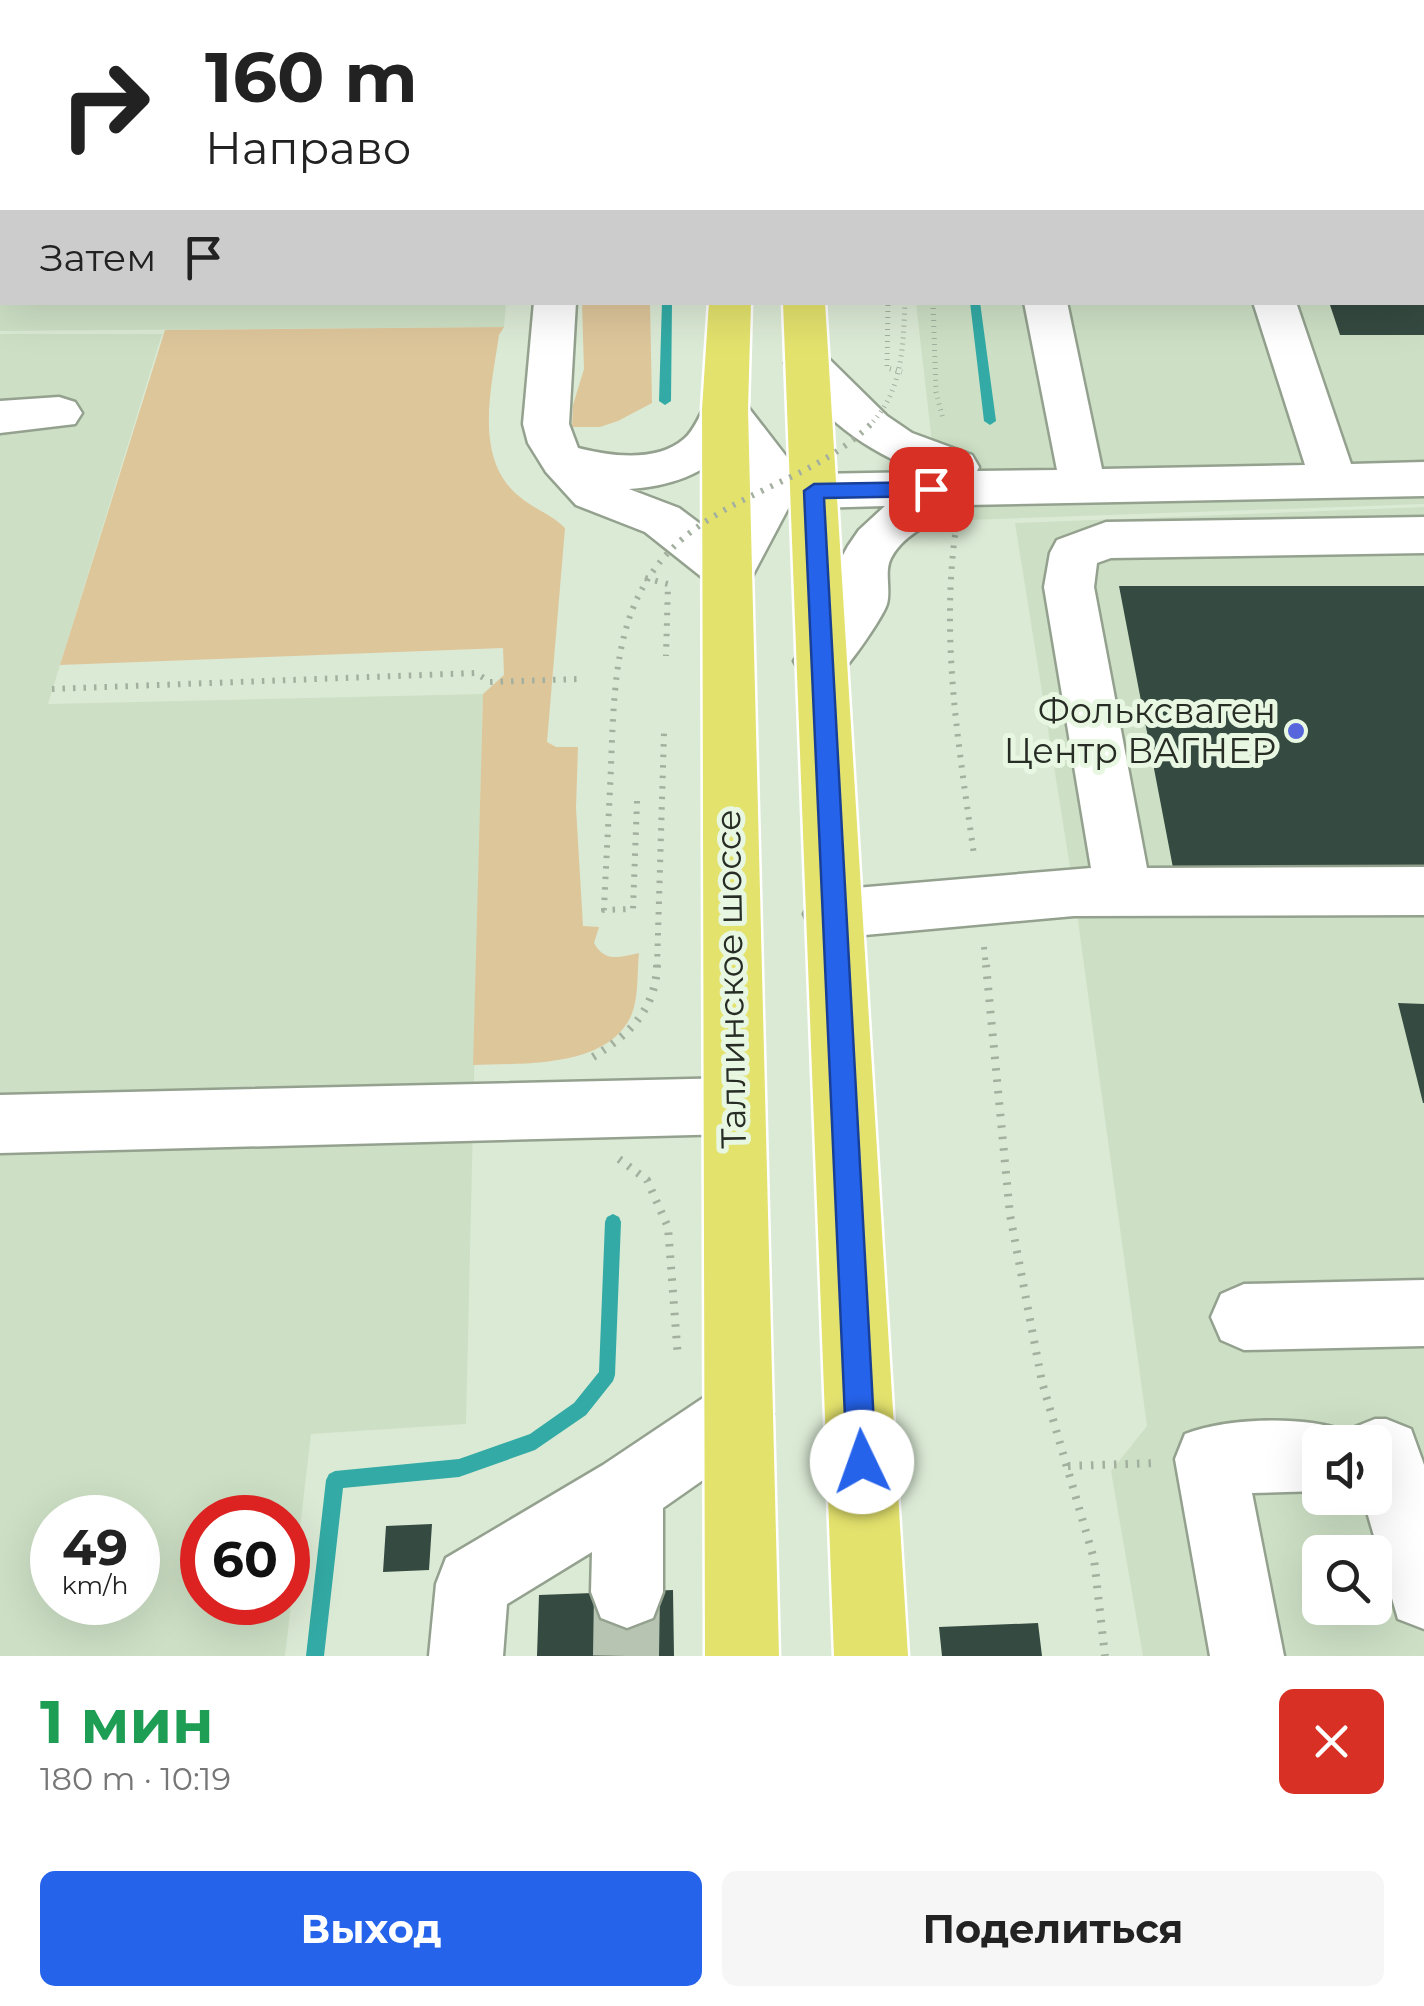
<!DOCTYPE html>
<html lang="ru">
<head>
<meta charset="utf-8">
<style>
  body { margin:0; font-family:Montserrat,sans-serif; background:#f6f6f6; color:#222; height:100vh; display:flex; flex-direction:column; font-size:38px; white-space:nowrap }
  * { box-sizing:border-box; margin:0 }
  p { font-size:32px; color:#767676 }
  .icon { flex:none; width:55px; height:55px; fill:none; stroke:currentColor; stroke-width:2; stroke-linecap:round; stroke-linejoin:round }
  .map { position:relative; height:1656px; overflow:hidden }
  .panel { display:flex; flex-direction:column; background:#fff; flex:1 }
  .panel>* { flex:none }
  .guide { position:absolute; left:0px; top:0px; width:1425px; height:305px; box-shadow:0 10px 40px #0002; background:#fff; color:#222; overflow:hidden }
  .buttons { position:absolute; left:1302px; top:1425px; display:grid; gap:20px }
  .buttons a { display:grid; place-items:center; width:90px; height:90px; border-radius:15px; background:#fff; box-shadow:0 10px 40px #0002; font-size:50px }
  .speed { position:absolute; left:30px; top:1495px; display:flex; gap:20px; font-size:50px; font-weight:700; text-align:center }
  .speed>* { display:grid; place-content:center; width:130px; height:130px; border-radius:50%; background:#fff; box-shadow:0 10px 40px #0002; line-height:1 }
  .speed small { font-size:25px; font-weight:400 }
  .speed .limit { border:15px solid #d22; background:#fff; color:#111 }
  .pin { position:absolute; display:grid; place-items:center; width:85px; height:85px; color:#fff; margin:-42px; border-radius:20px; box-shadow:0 5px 15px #0006 }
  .me { position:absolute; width:110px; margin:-55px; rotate:357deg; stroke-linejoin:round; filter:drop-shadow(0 0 8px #0008) }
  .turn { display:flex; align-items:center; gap:35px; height:210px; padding:0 40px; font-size:45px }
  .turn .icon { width:130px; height:130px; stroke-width:2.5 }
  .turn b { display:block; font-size:70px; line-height:85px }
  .then { display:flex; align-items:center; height:95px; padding:0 40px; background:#0003; gap:20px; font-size:38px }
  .round { display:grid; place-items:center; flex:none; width:105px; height:105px; border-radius:15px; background:#f6f6f6 }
  .summary { display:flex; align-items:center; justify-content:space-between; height:170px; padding:0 40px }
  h1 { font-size:60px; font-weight:700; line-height:75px; color:#1e9e55 }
  .action { display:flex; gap:20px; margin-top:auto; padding:20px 40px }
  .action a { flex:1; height:115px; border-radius:15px; background:#2563eb; color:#fff; font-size:40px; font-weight:700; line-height:115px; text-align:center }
  .action a+a { background:#f6f6f6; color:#222 }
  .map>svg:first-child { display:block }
  .built { fill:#cde0c5; fill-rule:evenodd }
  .green { fill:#dec69b }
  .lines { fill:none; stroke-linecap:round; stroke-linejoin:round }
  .stream { fill:#33aaa5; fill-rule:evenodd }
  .building { fill:#354a40 }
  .minor-tunnel { stroke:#b7c4b2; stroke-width:66; stroke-dasharray:66 32; stroke-linecap:butt }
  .minor-casing { stroke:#93a18e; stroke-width:5 }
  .major-casing { stroke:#fff; stroke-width:5 }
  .path-far2 { stroke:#a4b09f; stroke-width:5; stroke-dasharray:1 5; stroke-linecap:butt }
  .path-far1 { stroke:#a4b09f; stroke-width:6; stroke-dasharray:2.5 8; stroke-linecap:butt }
  .path { stroke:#a4b09f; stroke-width:8; stroke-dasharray:2.5 9; stroke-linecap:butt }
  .minor { fill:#fff; fill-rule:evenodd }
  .major { fill:#e3e26d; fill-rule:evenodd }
  .path-bridge-far1 { stroke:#a4b09f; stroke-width:5; stroke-dasharray:1 5; stroke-linecap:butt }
  .path-bridge { stroke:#a4b09f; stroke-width:6; stroke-dasharray:2.5 8; stroke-linecap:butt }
  .route { fill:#2563eb; stroke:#184099; stroke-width:2.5 }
  .poi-dot { fill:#5766dd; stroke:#e8f7e2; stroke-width:4 }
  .labels { text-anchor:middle; stroke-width:10; stroke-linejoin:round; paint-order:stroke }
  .poi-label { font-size:35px; fill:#272c25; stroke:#e8f7e2; text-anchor:end }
  .street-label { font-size:35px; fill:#272c25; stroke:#e8f7e2 }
</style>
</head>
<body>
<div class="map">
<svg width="1424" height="1656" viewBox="0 0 1424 1656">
  <rect width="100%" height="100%" fill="#dbead5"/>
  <path class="built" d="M0 0H532L2 2V302L506 303 504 327 0 331Z
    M882 0H1424V504L941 521 916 303 1422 302V2Z
    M0 334H162L48 704 483 694 466 1424 311 1434 285 1656H0ZM52 1518H138V1602H52ZM202 1518H288V1602H202Z
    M1424 507V1656H1143L1111 1471 1147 1426 1074 892 1015 523ZM1320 1442H1375V1498H1320ZM1320 1552H1375V1608H1320Z"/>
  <path class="green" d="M582 303H650L652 403 618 421 600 427H572L573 405 584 369Z
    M504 327 499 335C492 386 472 459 520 497 534 509 551 514 565 528L547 742 556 747H578L576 808 583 926 599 927 594 943C605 963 620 957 639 953 637 972 639 998 631 1016 606 1069 521 1063 473 1065L483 694 504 675 503 648 60 665 165 330Z"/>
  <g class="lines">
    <path class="stream" d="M670 0H678V2H670Z
      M932 0H940L941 2H933Z
      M662 302H672L671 401 665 405 659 401Z
      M970 302H980L996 421 990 425 984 421Z
      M613 1214 619 1217 621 1222 615 1375 613 1381 586 1415 535 1450 459 1477 343 1488 324 1656H306L326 1480 329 1474 335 1471 459 1459 530 1434 574 1403 599 1372 605 1222 607 1217Z"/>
  </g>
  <path class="building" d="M1329 302H1424V335H1340Z
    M1119 586H1424V872L1174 873Z
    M1398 1003 1424 1004V1103H1423Z
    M432 1524 429 1570 383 1572 386 1526Z
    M673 1590 674 1656H537L539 1595Z
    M1038 1623 1042 1656H942L939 1627Z"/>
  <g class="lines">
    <path class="minor-tunnel" d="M626 1656 627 1592"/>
    <defs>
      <path id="minor" d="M561 0H597V2H561Z
        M965 0H1001V2H965Z
        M1156 0H1192L1193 2H1157Z
        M0 133H2V157H0Z
        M534 302H576L569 424 578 448C610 456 656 463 684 439 695 430 702 410 709 398L725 394 741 398 796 469 814 474 923 472C866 452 817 415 785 363L791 353 807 348 823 353 887 416 912 433 972 455 979 467 977 471 1057 470 1024 302H1067L1102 469 1305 465 1253 302H1296L1351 464 1424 462V496L966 505C942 518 905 531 891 558 884 571 891 589 887 604 883 617 849 666 839 674 827 683 814 679 802 675L794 661 837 599 841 559 848 546 859 530 885 506 814 508 792 501 747 586 730 591 713 586 645 532 576 505 546 472 528 443 523 424ZM728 444C764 489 748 495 723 541L679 508 629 489C664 487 710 475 728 444Z
        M59 397 75 402 82 413 75 424 0 433V401Z
        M1424 517V553L1111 558 1097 563 1094 587 1147 868 1424 867V915L1074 916 832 938 812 931 804 914 812 897 832 890 1091 868 1044 587 1050 553 1057 540 1106 522Z
        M732 1078 754 1086 763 1106 754 1126 732 1134 0 1153V1095Z
        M1424 1280V1346L1244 1350 1221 1340 1211 1317 1221 1294 1244 1284Z
        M739 1380 763 1390 773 1414 763 1438 663 1508V1592L653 1618 627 1628 601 1618 591 1592 592 1552 507 1604 503 1656H429L436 1584 446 1558 603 1465 715 1390Z
        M1375 1419H1386L1411 1429 1424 1465V1629L1398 1619 1363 1498H1375V1442H1320V1491L1252 1493 1284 1656H1210L1175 1459 1185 1434C1226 1418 1304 1415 1345 1431L1347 1437 1350 1429Z"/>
      <path id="major" d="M713 0H749V2H713Z
        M773 0H809V2H773Z
        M709 302H751L748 409 779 1656H705L702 409Z
        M783 302H825L908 1656H834Z"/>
    </defs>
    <use href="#minor" class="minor-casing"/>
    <use href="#major" class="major-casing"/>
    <path class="path-far2" d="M933 302 936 392 943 419
      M888 305 887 368 902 372"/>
    <path class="path-far1" d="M955 535C941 643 959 748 974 855
      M645 578 668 584 666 656
      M52 689 476 673 490 682 578 679
      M984 947 986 967
      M657 967 664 733"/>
    <path class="path" d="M986 965 1010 1215 1042 1382 1094 1559 1105 1656
      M593 1057C629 1035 656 1009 657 965
      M619 1159 647 1180 668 1227 678 1358
      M1068 1466 1156 1463"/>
    <use href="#minor" class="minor"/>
    <use href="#major" class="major"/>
    <path class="path-bridge-far1" d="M869 426C903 392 903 347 905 302"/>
    <path class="path-bridge" d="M637 801 633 909 604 910C606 862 609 814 611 766 615 662 616 574 716 515 769 483 827 468 872 423"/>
  </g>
  <path class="route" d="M931 482 941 489 931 496 824 498 876 1462 872 1472 862 1476 851 1472 847 1462 804 491 814 484Z"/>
  <circle class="poi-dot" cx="1296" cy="731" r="10"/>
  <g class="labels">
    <g class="poi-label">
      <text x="1276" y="723">Фольксваген<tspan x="1276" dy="40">Центр ВАГНЕР</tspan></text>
    </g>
    <g class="street-label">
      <text transform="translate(731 979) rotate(-91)" y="12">Таллинское шоссе</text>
    </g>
  </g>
</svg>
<div class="buttons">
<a><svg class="icon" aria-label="sound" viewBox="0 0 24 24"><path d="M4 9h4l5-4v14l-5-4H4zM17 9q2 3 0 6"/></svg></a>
<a><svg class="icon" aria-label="search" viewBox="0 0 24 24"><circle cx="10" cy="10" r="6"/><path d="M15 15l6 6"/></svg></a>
</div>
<div class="speed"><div>49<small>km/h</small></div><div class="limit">60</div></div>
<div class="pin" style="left:931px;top:489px;background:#d93025"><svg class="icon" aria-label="arrive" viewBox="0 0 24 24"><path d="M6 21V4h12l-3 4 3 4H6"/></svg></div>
<svg class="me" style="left:862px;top:1462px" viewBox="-20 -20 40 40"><circle r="19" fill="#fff"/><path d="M0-13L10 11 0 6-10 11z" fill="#2563eb"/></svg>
<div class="guide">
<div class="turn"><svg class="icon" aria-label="right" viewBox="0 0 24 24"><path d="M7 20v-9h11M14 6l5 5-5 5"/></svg><div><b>160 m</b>Направо</div></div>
<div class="then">Затем<svg class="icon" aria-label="arrive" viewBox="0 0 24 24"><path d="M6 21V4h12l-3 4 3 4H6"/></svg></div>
</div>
</div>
<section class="panel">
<div class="summary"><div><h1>1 мин</h1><p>180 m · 10:19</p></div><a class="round" style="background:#d93025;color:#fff"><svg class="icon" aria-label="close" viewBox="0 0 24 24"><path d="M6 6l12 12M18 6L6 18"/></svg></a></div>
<div class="action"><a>Выход</a><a>Поделиться</a></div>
</section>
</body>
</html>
